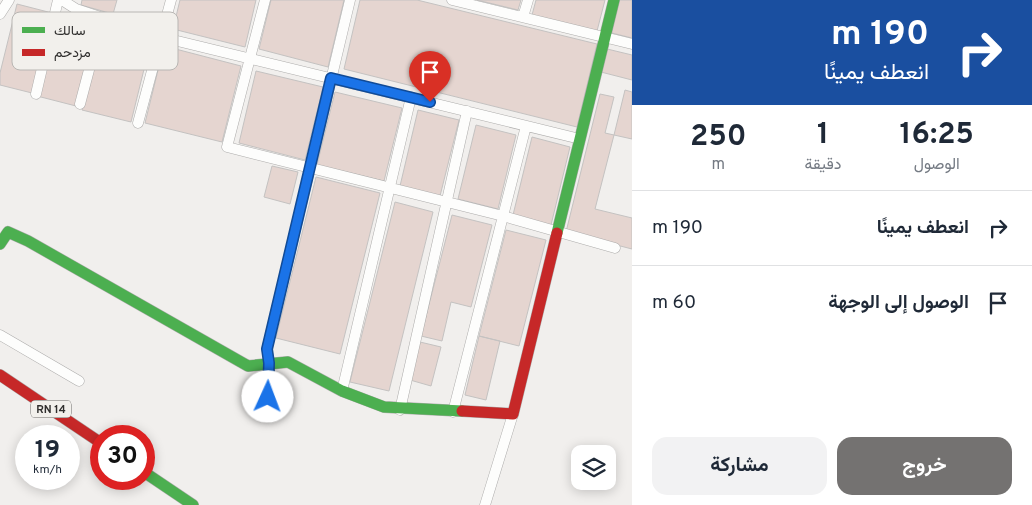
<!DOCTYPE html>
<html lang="ar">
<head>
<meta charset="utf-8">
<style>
  body { margin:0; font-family:Overpass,Vazirmatn,sans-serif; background:#f2f2f3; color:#1f2937; direction:rtl; height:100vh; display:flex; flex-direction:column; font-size:19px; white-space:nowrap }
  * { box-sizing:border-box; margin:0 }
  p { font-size:16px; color:#747a83 }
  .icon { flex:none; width:28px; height:28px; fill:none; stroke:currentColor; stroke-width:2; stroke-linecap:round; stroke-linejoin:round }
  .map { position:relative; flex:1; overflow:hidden; direction:ltr }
  .sheet { display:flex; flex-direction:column; background:#fff; width:400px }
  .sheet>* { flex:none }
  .top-card { background:#1a4fa0; color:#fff; overflow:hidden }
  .controls { position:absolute; left:571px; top:445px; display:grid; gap:10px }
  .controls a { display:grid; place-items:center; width:45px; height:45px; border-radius:10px; background:#fff; box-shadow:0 2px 12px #0003; font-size:25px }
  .speed { position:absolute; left:15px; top:425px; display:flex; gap:10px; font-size:25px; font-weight:700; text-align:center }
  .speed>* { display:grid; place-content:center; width:65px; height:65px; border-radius:50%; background:#fff; box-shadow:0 2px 12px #0003; line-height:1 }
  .speed small { font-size:12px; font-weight:400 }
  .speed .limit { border:8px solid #d22; background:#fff; color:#111 }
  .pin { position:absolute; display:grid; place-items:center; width:42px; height:42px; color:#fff; margin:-51px -21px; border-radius:50% 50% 50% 0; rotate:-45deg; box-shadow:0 0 5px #0007 }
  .pin .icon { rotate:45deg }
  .me { position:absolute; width:55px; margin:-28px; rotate:2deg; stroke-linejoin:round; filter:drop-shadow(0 0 4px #0008) }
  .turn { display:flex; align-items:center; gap:18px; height:105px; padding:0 20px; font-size:22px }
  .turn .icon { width:65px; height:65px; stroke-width:2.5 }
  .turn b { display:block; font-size:35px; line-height:42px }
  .eta { display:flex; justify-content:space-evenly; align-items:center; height:85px; text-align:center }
  .eta b { font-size:30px; font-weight:700; line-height:35px }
  .cta { display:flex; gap:10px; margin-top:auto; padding:10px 20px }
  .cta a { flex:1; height:58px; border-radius:15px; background:#747271; color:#fff; font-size:20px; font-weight:700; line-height:58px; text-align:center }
  .cta a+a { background:#f2f2f3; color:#1f2937 }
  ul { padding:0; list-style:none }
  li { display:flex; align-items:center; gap:15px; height:75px; padding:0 20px; border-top:1px solid #e0e1e3 }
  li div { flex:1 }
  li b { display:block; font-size:19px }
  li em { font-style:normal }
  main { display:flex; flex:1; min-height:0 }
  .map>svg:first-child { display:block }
  .building { fill:#e5d5d0; stroke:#c4c2c1 }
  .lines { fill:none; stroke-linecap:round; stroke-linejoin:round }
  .street-casing { stroke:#adacab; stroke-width:11 }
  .fast-casing { stroke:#adacab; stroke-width:12 }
  .jam-casing { stroke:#adacab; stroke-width:12 }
  .street { stroke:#fdfdfc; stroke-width:10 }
  .fast { stroke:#4caf50; stroke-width:11 }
  .jam { stroke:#c62828; stroke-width:11 }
  .route-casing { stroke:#114b97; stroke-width:12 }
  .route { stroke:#1a73e8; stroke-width:9 }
  .labels { text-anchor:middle; stroke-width:5; stroke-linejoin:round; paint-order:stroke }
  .shield { fill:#f2f0ec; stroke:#6a6967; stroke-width:1 }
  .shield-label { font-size:11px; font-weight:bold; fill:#302f2e }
  .key { fill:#f2f0ec; stroke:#b8b6b3; stroke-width:1 }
  .key-label { font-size:14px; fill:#302f2e }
</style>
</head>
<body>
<main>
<section class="sheet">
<div class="top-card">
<div class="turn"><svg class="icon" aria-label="right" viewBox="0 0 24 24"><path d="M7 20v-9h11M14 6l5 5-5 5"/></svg><div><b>190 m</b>انعطف يمينًا</div></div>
</div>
<div class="eta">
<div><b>16:25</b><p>الوصول</p></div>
<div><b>1</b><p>دقيقة</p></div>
<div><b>250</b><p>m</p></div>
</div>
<ul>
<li><svg class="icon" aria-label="right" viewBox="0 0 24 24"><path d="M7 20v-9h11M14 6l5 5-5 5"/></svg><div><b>انعطف يمينًا</b></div><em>190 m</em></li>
<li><svg class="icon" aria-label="arrive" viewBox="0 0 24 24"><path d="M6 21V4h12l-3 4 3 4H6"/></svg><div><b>الوصول إلى الوجهة</b></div><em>60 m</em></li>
</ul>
<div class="cta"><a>خروج</a><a>مشاركة</a></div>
</section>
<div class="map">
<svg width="632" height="505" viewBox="0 0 632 505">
  <rect width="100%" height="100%" fill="#f1efed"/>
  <path class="building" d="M82 0H117L113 14 81 5Z
    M180 0H256L245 47 173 29Z
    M271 0H344L328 67 259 49Z
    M360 0H417L597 44 577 127 344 69Z
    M477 0H521L518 10Z
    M536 0H605L597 31 532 15Z
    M616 0H632V38L608 32Z
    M17 4 52 13 32 93 0 85V73Z
    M58 14 97 24 76 106 37 96Z
    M102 33 150 45 131 122 82 110Z
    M164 46 241 66 222 142 145 123Z
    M603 48 632 55V80L597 71Z
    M256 71 323 87 305 160 239 143Z
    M625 90 632 92V139L614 135Z
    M335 92 402 108 384 181 317 165Z
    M600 94 614 97 605 133 614 135 595 209 632 218V249L566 232Z
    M418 110 459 120 440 196 400 186Z
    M476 125 516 135 498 209 458 199Z
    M532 137 570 147 551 225 513 215Z
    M272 166 298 172 290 204 264 197Z
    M316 177 380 193 340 354 276 338Z
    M395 202 433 212 389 391 350 382Z
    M452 215 492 225 471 307 451 302 442 341 421 336Z
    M506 230 546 240 519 346 479 336Z
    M479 336 500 341 486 400 465 395Z
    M420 342 441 347 431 386 410 380Z"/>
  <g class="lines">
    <defs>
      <path id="street" d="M62 0 76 9 161 37 580 139
        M265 0 227 147 503 216 615 248
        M452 0 632 44
        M0 14 9 0
        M523 17 528 0
        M36 94 58 0
        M80 104 103 17
        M138 123 171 0
        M0 335 79 381
        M342 391 411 97
        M400 410 467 111
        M453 412 526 126
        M267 414 269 363 267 349 350 0
        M485 505 513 414"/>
      <path id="fast" d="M557 233 614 0
        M0 244 8 232 28 241 248 366 288 362 342 391 384 407 462 411
        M144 472 193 505"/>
      <path id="jam" d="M0 375 101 443
        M462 411 513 414 557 233"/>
    </defs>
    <use href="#street" class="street-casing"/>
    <use href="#fast" class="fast-casing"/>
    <use href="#jam" class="jam-casing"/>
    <use href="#street" class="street"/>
    <use href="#fast" class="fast"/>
    <use href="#jam" class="jam"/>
  </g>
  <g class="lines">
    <defs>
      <path id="route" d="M268 397 269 363 267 349 331 78 430 102"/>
    </defs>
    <use href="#route" class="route-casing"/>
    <use href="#route" class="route"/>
  </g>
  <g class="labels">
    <rect class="shield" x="31" y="400.5" width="40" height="17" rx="4"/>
    <g class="shield-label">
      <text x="51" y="413">RN 14</text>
    </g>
  </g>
  <rect x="12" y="12" width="166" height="58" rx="8" class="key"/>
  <rect x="22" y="27" width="23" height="6" fill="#4caf50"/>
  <rect x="22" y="49" width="23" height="7" fill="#c62828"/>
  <g class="key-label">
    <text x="54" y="35">سالك</text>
    <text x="54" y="57">مزدحم</text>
  </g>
</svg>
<div class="controls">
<a><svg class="icon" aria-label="layers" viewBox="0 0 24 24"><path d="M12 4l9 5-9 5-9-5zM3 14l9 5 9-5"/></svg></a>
</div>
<div class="speed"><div>19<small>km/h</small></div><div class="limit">30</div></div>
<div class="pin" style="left:430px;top:102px;background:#d93025"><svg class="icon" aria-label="arrive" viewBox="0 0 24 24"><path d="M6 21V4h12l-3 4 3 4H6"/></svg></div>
<svg class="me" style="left:268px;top:397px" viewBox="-20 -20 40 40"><circle r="19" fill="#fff"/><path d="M0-13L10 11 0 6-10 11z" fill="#1a73e8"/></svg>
</div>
</main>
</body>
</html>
